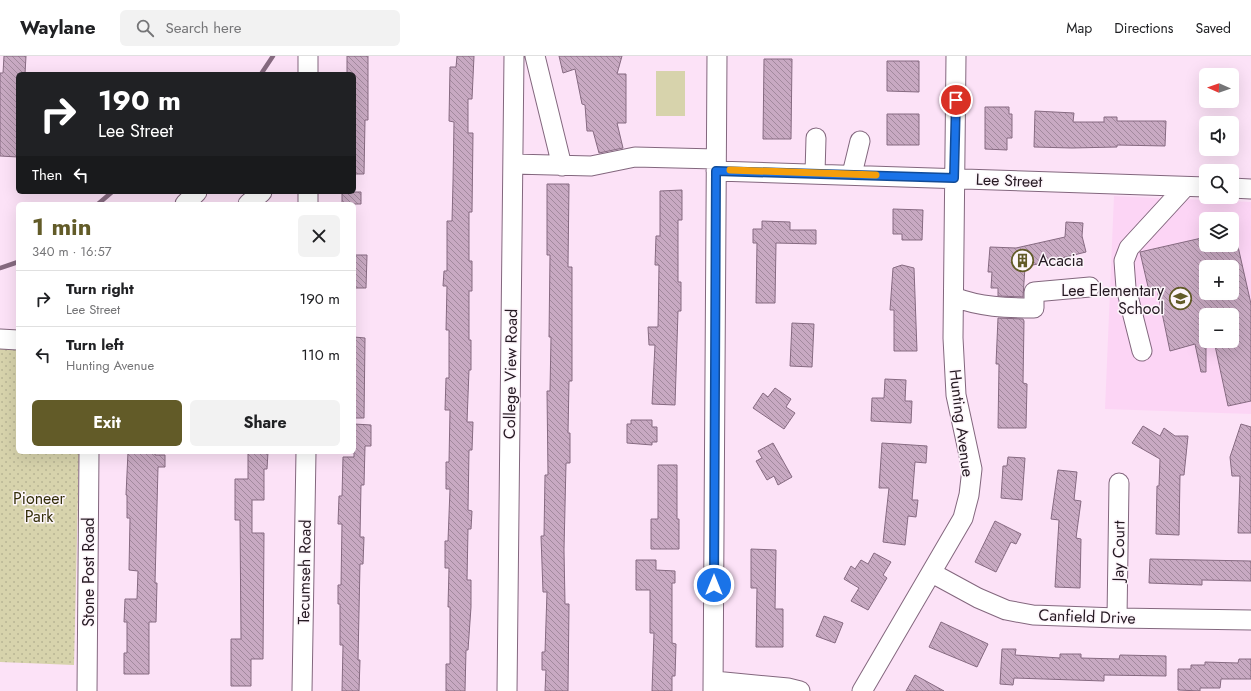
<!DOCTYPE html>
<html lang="en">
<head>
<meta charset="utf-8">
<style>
  body { margin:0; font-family:Jost,sans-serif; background:#f2f2f2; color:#202124; height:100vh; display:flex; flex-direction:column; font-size:15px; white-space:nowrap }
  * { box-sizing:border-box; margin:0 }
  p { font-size:13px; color:#757577 }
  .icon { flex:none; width:22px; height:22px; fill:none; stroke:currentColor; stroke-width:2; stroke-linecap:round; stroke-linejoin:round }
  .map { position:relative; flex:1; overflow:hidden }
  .details { position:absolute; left:16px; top:146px; width:340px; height:252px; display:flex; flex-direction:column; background:#fff; border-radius:6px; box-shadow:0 4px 16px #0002 }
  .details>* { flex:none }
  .hud { position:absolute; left:16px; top:16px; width:340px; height:122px; border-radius:6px; box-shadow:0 4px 16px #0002; background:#202124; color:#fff; overflow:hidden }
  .needle { width:26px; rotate:272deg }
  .tools { position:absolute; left:1199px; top:12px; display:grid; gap:8px }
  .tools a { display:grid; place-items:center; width:40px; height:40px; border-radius:6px; background:#fff; box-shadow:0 4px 16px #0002; font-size:20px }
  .pin { position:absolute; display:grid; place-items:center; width:34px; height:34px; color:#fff; margin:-17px; border:2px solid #fff; border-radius:50%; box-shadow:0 1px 4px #0007 }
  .me { position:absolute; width:44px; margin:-22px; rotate:0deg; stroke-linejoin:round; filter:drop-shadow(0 0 3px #0008) }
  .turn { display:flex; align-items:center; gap:14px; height:84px; padding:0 16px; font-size:18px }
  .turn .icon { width:52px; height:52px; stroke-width:2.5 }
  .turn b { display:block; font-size:28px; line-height:34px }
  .then { display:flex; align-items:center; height:38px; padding:0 16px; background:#0003; gap:8px; font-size:15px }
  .round { display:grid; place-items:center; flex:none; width:42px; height:42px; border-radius:6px; background:#f2f2f2 }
  .headline { display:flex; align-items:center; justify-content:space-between; height:68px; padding:0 16px }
  h1 { font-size:24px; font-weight:700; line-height:30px; color:#625b28 }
  .button { display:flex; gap:8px; margin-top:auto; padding:8px 16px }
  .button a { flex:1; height:46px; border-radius:6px; background:#625b28; color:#fff; font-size:16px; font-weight:700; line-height:46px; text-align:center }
  .button a+a { background:#f2f2f2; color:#202124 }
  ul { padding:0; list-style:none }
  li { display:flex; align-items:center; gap:12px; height:56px; padding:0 16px; border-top:1px solid #e0e0e0 }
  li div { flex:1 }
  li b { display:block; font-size:15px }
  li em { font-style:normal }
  header { display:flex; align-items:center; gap:24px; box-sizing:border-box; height:56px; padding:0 20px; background:#fff; border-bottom:1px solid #e0e0e0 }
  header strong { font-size:19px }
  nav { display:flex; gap:22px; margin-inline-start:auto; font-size:14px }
  .search { width:280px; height:36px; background:#f2f2f2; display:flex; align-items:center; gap:10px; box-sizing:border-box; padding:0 14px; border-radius:6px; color:#757577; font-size:15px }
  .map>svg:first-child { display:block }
  .built { fill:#fcd5f5; fill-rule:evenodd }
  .grass { fill:#d7d3ac }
  .park { fill:url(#park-dots) }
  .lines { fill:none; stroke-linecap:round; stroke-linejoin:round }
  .stream { stroke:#866a80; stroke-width:4.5 }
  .building { fill:url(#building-back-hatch); stroke:#866a81; fill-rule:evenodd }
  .minor-casing { stroke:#83677e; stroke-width:21 }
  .minor { stroke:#fff; stroke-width:19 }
  .route-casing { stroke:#114b97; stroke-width:10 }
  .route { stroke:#1a73e8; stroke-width:7 }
  .slow { stroke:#f59e0b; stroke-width:7 }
  .labels { text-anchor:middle; stroke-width:3; stroke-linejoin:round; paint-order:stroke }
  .street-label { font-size:16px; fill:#251922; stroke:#fdf6fb }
  .poi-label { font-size:16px; fill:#251922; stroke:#fdf6fb; text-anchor:start }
  .park-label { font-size:16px; fill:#332e09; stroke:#fdf6fb }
</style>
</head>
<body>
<header>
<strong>Waylane</strong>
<div class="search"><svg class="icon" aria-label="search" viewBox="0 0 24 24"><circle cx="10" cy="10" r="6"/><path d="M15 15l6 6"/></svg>Search here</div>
<nav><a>Map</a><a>Directions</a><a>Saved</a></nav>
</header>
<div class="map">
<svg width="1251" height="635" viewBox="0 0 1251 635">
  <defs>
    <pattern id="park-dots" width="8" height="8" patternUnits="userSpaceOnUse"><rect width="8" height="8" fill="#d7d3ac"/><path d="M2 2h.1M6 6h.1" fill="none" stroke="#b8b594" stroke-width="1.8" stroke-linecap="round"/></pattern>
    <pattern id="building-back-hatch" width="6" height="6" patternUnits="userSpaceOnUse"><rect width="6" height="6" fill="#c8a9c2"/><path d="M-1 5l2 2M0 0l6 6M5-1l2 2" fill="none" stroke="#a2899d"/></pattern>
  </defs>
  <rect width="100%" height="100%" fill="#fce2f7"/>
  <path class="built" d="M1114 140 1251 146V358L1105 353ZM1206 163H1232V189H1206ZM1206 211H1232V237H1206ZM1206 259H1232V285H1206Z"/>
  <path class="grass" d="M656 15H685V60H656Z"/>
  <path class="park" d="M0 291 18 292V396H79L74 609 0 606Z"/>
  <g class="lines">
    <path class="stream" d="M261 18 273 0
      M98 148 112 136
      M0 212 18 206"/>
  </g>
  <path class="building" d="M4 0H26L25 18H18V101L0 100V17H3Z
    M347 0H368V64H365L364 118H354V18H347Z
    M457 0H474L472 43H468V77H473L472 156H469V205H472V235H469V284H471V314H469L467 366H473L472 394H469L468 454 472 455 471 473H468L467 524H471V551L468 594H466L465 635H446V608H450V551H448L449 512H445V485H448L450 433H446V406H449L450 354H445L446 322H449V274H446L447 230H443L444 215H447V165H452L453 126 454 66 449 65 450 11H456Z
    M559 0H622L617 18H626V67H617L623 92 599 97 593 75H587L585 49 582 48 575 13 563 17Z
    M764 3H792L791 83H763Z
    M887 5H919V36L887 35Z
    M985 51H1009V58H1012V82H1007V94L985 93Z
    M1035 55 1074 57 1073 66H1104V61H1117V65H1166L1165 90 1117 89V91L1072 92 1034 91Z
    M887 58H919V89H887Z
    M547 128H569L568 211H572V325H569L568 377H570V407H566L564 494 565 548H569L568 635H545L546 614H542V596H545L547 536H543L541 480H544L545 419H548L547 335H550L551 281H549L550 199H547Z
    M682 134V164H678V226H681V255H678L675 349 652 348 655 289H649L648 271H658L659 209H655L656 180H660V135Z
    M342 136H361V148H342Z
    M893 153 923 154 922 184H902V178H893Z
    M762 165 790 166V174H816V188L776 187 775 247H756L757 187H753V173H762Z
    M1066 166 1083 167 1082 180 1086 196 1025 211 1023 241 998 240V232H991L992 216H988L990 191 1016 192 1065 181Z
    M1206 181V189H1232V186H1237L1251 248V345L1228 350 1214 285H1232V259H1206V316H1201L1195 288 1170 295 1157 233 1149 235 1140 196ZM1206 211H1232V237H1206Z
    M354 199H367L366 232H354Z
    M902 209 914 212 917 295H894V254H890L893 212Z
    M998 262 1023 263 1024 265 1023 327 1027 328 1026 372H998L999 308H996Z
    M792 267 814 268 812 311 790 310Z
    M354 281 365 282 364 362H354Z
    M885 323 906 324 905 345H912L911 367 871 365 872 342H884Z
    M775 332 791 343 786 351 795 357 784 373 753 352 763 337 768 341Z
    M631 364H652V371H657V386H652V389L627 387V368H631Z
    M354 368 371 369V390H365L364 429H361L360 481H364L363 508H360L358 604H360L359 635H342L343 589H340V548H338V529H341L342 468H338L339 440H342L343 401H354Z
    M1241 368 1251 371V477H1238L1240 420H1232L1230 401Z
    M1143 370 1160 380 1164 372 1175 380H1188L1184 419H1180L1179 479 1156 478 1157 430H1159L1160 403 1132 387Z
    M773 387 792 421 778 429 774 420 767 424 756 405 762 402 758 395Z
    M882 387 927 390 926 407 915 406 912 444H918L916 461 908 460 905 489 883 486 889 432H879Z
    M128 396H155V399H165V411H158L155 527H157L156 566H149V618H124V597H127V566H124L125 543H137L138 515 129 514 130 462H127V439H126Z
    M248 396H268L267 413H264V444H252V477H264L263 603H251V630H231V583H241L240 464H235V423H248Z
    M1008 401 1025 402 1022 444 1001 442 1003 410H1007Z
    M658 409H677V463H679V493H651V463H658Z
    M1058 414 1077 416 1074 444 1081 445 1076 482 1081 483 1080 532 1055 531 1059 464 1051 463Z
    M995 465 1021 478 1016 488 1011 486 996 516 975 506Z
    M751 493 776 494 775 553H783V591H756L757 532H751Z
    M874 497 891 506 883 519 887 522 868 554 851 545 859 532 844 523 851 510 855 513 861 504 868 508Z
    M1150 503 1251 505V525L1202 524V529L1149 527Z
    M636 504H656V514L675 515V527H672V587L676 588 675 620H672V635H652L654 577H650V534H636Z
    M824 560 843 567 835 587 816 580Z
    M941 566 988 588 977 611 929 591Z
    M1002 593H1016L1015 599 1060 602V598H1081V602L1119 603 1120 599 1166 600V620L1104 619V625L1014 622 1013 629 1000 628Z
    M1239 603H1251V623H1221L1220 632H1200V635L1178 634V613H1191V609H1205V606L1238 607Z
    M915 619 944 635H906Z"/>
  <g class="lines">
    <defs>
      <path id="minor" d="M535 0 562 110
        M308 18V0
        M513 108 591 110 635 101 716 103
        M716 115 1206 131
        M815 117 816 82
        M852 118 860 85
        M1232 132 1251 133
        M185 148 197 136
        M248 148 262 136
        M308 148V136
        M954 241C980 251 1006 252 1034 252V236L1090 231
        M0 283 18 284
        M1142 295 1126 232 1124 205 1129 192 1185 131
        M932 517 978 542 1006 554 1033 559 1117 562 1251 564
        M1117 562 1119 427
        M714 625 788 632 800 635
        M87 635 89 396
        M302 635 306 396
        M507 635 514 0
        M713 635 717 0
        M862 635 963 462 969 439 972 413 956 339 953 282 956 0"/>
    </defs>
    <use href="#minor" class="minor-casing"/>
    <use href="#minor" class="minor"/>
  </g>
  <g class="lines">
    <defs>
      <path id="route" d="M714 529 716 115 954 122 956 44"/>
    </defs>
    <use href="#route" class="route-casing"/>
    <use href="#route" class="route"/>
    <path class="slow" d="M730 114 876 119"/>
  </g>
  <defs>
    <symbol id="building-ring" viewBox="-11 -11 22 22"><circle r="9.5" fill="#fdf6fb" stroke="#625b28" stroke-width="1.5"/><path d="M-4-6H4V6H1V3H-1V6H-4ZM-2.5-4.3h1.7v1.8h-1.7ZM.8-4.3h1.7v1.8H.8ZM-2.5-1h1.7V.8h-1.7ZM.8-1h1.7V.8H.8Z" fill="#625b28"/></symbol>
    <symbol id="school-ring" viewBox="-11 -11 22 22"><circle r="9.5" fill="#fdf6fb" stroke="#625b28" stroke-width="1.5"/><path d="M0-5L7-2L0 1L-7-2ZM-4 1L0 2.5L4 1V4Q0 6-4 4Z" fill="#625b28"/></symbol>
  </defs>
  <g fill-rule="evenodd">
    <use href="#building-ring" x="1010" y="192" width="25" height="25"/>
    <use href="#school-ring" x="1168" y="230" width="25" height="25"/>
  </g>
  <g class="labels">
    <g class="street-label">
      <text transform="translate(1009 124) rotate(2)" y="6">Lee Street</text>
      <text transform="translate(510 318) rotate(-89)" y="6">College View Road</text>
      <text transform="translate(962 367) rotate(83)" y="6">Hunting Avenue</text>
      <text transform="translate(1118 495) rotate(-89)" y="6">Jay Court</text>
      <text transform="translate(88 516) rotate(-90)" y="6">Stone Post Road</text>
      <text transform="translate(304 516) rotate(-89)" y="6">Tecumseh Road</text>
      <text transform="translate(1087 560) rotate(2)" y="6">Canfield Drive</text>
    </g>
    <g class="poi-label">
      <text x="1038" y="210">Acacia</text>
      <text x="1164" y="240" text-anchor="end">Lee Elementary<tspan x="1164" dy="18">School</tspan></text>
    </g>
    <g class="park-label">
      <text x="39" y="448">Pioneer<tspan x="39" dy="18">Park</tspan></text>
    </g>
  </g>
</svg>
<div class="tools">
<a><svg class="needle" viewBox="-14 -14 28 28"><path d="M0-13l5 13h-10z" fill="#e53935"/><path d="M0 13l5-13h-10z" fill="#757577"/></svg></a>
<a><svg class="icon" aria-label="sound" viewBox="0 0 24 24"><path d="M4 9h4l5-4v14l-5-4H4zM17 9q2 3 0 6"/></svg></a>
<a><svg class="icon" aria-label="search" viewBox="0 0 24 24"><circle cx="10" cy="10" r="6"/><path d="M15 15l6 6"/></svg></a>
<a><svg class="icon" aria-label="layers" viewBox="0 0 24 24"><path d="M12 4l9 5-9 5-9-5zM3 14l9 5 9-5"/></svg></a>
<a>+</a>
<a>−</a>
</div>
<div class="pin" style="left:956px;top:44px;background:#d93025"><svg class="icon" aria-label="arrive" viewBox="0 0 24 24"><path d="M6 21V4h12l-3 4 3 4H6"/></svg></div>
<svg class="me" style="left:714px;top:529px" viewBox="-20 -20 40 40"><circle r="17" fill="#1a73e8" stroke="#fff" stroke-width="3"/><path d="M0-11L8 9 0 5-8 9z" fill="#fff"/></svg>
<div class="hud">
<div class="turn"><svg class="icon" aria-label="right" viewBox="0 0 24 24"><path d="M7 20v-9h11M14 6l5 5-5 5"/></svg><div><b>190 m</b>Lee Street</div></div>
<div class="then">Then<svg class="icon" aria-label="left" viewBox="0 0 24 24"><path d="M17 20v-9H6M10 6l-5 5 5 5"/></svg></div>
</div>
<section class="details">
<div class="headline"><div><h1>1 min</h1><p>340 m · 16:57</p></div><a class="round"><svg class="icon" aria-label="close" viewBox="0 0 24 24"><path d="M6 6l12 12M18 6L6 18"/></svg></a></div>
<ul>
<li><svg class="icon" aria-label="right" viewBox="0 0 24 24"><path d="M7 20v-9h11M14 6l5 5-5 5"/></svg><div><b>Turn right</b><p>Lee Street</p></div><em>190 m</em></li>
<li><svg class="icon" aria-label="left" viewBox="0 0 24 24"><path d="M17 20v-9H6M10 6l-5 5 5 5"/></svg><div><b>Turn left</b><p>Hunting Avenue</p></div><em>110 m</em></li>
</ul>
<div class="button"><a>Exit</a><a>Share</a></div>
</section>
</div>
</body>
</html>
